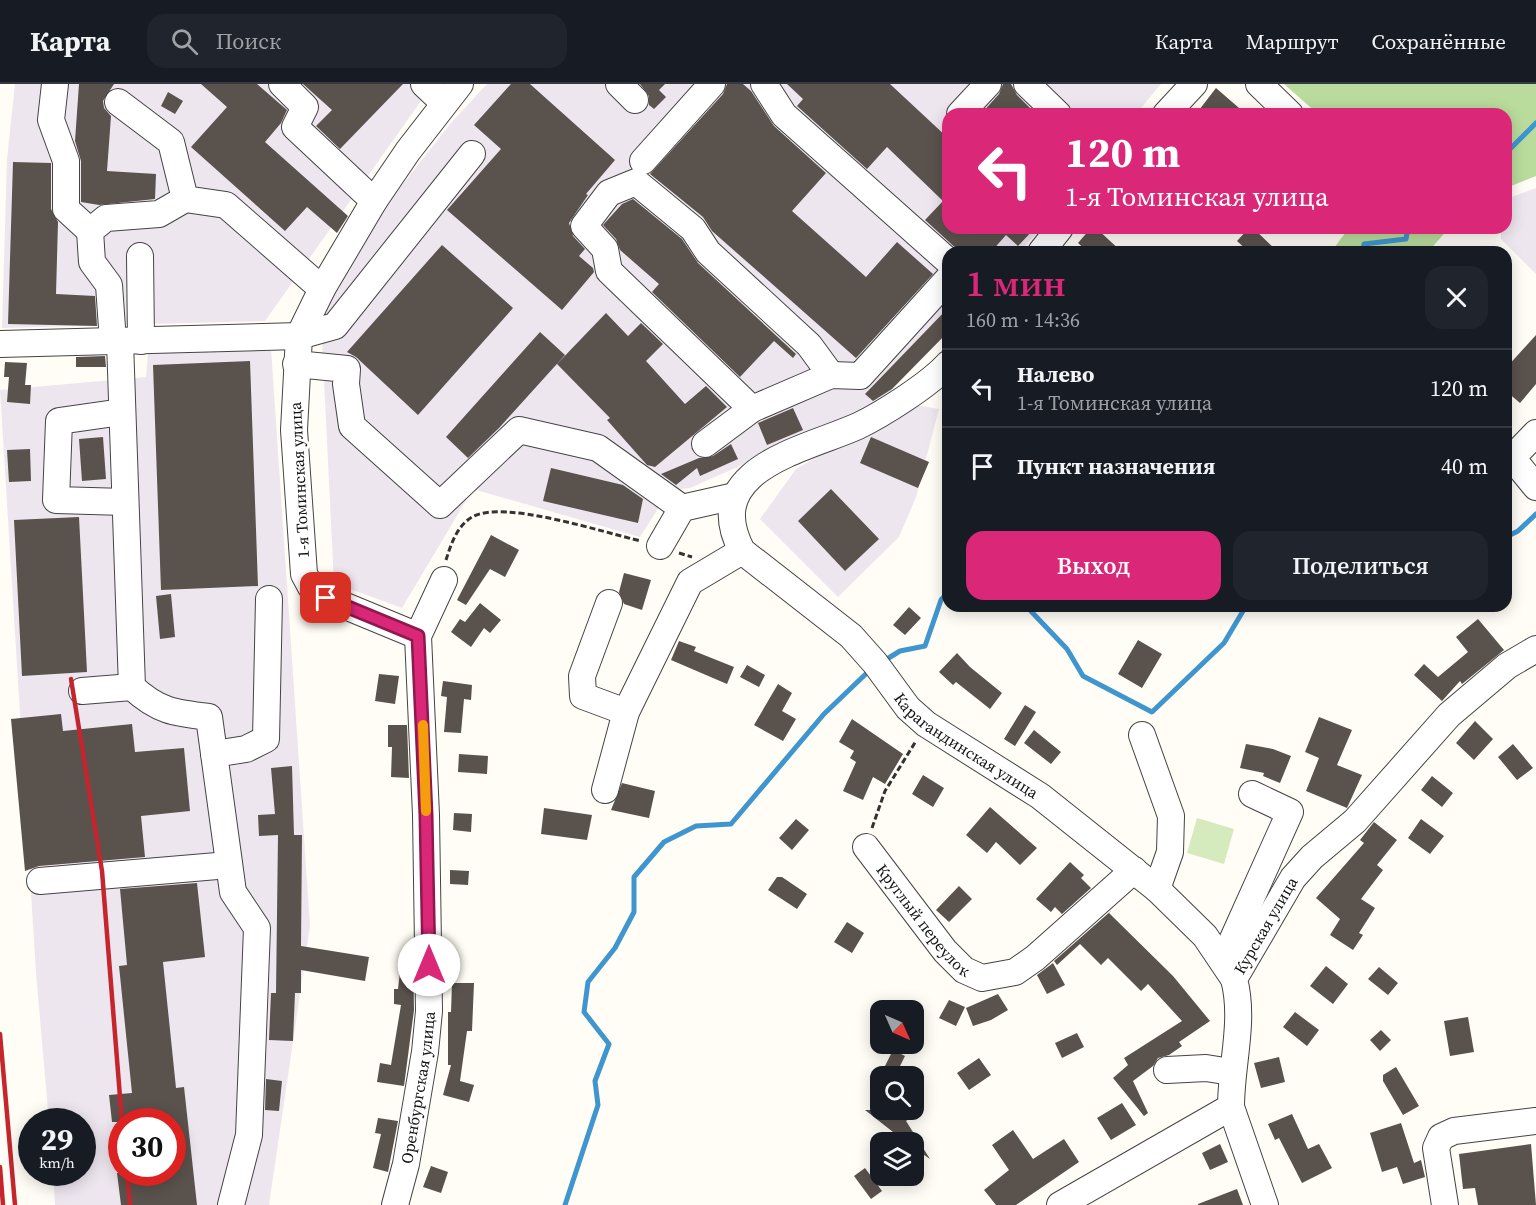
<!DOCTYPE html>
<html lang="ru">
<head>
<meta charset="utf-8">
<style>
  body { margin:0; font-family:"Source Serif 4",serif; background:#20242c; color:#f1f3f6; height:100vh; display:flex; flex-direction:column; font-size:22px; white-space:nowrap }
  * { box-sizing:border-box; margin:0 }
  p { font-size:20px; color:#9ea1a6 }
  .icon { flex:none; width:33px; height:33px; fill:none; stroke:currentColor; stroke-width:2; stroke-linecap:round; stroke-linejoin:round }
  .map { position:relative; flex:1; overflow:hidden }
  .side { position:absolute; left:942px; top:162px; width:570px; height:366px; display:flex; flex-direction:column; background:#171b24; border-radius:18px; box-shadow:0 3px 15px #0003 }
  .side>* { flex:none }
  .top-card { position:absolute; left:942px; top:24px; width:570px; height:126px; border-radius:18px; box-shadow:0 3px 15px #0003; background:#db2777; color:#fff; overflow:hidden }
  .needle { width:39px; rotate:135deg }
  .tools { position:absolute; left:870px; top:916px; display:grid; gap:12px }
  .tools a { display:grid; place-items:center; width:54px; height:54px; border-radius:12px; background:#171b24; box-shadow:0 3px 15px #0003; font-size:30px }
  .speed { position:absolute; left:18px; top:1024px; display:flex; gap:12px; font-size:30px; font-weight:700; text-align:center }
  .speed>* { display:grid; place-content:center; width:78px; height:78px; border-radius:50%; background:#171b24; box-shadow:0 3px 15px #0003; line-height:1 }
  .speed small { font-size:15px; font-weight:400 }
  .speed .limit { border:9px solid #d22; background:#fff; color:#111 }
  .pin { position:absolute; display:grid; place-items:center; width:51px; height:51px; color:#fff; margin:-26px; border-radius:12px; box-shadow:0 3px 9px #0006 }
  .me { position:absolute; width:66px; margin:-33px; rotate:0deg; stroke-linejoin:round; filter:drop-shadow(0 0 4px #0008) }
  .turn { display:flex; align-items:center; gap:21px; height:126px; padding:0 24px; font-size:27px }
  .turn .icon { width:78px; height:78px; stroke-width:2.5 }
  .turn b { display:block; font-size:42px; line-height:51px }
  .round { display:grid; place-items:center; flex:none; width:63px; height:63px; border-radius:18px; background:#20242c }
  .overview { display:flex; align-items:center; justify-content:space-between; height:102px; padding:0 24px }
  h1 { font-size:36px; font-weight:600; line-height:45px; color:#db2777 }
  .button { display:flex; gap:12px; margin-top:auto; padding:12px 24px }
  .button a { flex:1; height:69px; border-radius:18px; background:#db2777; color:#fff; font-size:24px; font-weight:600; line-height:69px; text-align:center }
  .button a+a { background:#20242c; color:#f1f3f6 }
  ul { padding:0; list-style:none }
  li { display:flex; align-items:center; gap:18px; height:78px; padding:0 24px; border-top:2px solid #363941 }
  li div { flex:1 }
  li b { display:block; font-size:22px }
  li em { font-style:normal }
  header { display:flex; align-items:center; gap:36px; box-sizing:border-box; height:84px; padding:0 30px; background:#171b24; border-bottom:2px solid #363941 }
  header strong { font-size:28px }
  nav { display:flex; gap:33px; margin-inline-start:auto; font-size:21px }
  .search { width:420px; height:54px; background:#20242c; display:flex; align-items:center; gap:15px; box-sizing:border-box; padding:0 21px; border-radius:18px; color:#9ea1a6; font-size:22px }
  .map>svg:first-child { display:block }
  .industrial { fill:#eee6ef; fill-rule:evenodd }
  .green { fill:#d5ebbd }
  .forest { fill:#b9dc9c }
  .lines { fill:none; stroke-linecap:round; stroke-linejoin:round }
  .stream { stroke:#3f96cf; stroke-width:5 }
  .building { fill:#5a524d }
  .minor-casing { stroke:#444; stroke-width:28 }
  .path { stroke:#333; stroke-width:3; stroke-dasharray:6 3; stroke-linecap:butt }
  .minor { stroke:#fff; stroke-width:26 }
  .rail { stroke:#c4262e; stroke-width:4.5 }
  .route-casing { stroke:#8e194d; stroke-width:15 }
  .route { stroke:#db2777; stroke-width:10 }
  .slow { stroke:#f59e0b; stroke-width:10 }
  .labels { text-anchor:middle; stroke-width:6; stroke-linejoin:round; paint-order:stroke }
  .street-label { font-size:16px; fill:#111; stroke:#fff }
</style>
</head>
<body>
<header>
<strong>Карта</strong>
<div class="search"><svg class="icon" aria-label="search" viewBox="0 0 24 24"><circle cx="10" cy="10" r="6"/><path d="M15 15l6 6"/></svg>Поиск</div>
<nav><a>Карта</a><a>Маршрут</a><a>Сохранённые</a></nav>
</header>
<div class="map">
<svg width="1536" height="1121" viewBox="0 0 1536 1121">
  <rect width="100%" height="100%" fill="#fffdf5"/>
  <path class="industrial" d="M15 0H433L265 237 2 244 7 75Z
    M487 0H1161L1136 30H948V144H1041L1020 168H948V248L877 321 690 404 670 406 640 453 473 405 402 524 334 499 321 236 372 139 451 39Z
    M1536 104V190L1501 155V144H1506V115Z
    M271 264 310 842 269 1121H55L53 1089H82V1038H49L36 889 0 306 146 293 148 268ZM122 1038H172V1089H122Z
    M910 320 939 325 916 413 899 453 838 513 760 435 796 385Z"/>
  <path class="green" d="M1197 734 1234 745 1224 780 1187 769Z"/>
  <path class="forest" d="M1284 0H1536V92L1506 104V30H1318Z
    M1349 144H1449L1428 168H1331Z"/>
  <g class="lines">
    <path class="stream" d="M1506 69 1536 39
      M1363 168 1364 160 1406 155 1408 144
      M1506 453 1518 447 1536 430
      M1026 522 1067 565 1083 592 1152 628 1224 559 1246 522
      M882 578 900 567 925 562 941 516 948 508
      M565 1121 598 1021 595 997 609 960 584 928 588 898 615 864 634 828V793L664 758 696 742 731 740 824 630 872 584"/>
  </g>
  <path class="building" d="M79 0H114L103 17 104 24 111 32 107 87 156 90 155 115 99 121 81 118V77L75 57Z
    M201 0H257L287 26 281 39 265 58 348 132 337 149 307 123 285 147 191 63 227 23Z
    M303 0H403L340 65 316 42 332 26Z
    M511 0H530L615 76 586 110 588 111 569 139 573 152 585 165 579 172 593 184 594 188 562 226 447 126 501 65 474 41Z
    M640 0H665L659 6 666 13 654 25 649 21V12Z
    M727 0H743L751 7 774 42 826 89 792 127 866 193 897 158 933 190 856 274 712 147 703 133 650 90 723 10Z
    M787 0H890L948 54V144H1035L1018 162 1006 151 991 168H960L925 136 943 117 887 63 867 85 797 22 803 15Z
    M1003 0H1011L1017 11 1036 30H981L999 10Z
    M1216 4 1246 30H1196Z
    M168 8 183 17 175 30 161 22Z
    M13 78 51 79V125L58 138 56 210 95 212 97 242 8 240Z
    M633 115 682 155 698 179 796 270 793 274 774 257 740 293 652 208 659 200 620 166 616 155 603 141 622 120Z
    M1091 144H1096L1122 168H1088L1078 159Z
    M1249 144H1253L1278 168H1249L1237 157Z
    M442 161 513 224 418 331 356 273 347 268Z
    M948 224V248L892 305 873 317 865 310Z
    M606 229 628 252 641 239 663 260 646 277 685 320 706 302 727 323 655 383 647 381 607 336 610 334 557 280Z
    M540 248 565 271 499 344 468 374 446 353Z
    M1536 251V300L1520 319 1506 307V284Z
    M105 272 106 283H76V273Z
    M250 277 258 502 161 506 153 281Z
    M5 278 27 279 25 301H31L30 320 7 318 9 293H4Z
    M793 324 803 346 767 361 758 339Z
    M103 353 106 395 82 397 79 355Z
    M871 353 929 378 918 404 860 379Z
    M731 360 738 375 700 392 697 384 676 401 661 390 699 374 713 372Z
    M30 365 31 397 9 398 7 366Z
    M551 384 623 401 643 415 638 439 543 417Z
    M831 405 879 455 845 487 798 437Z
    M79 433 87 588 22 592 14 436Z
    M491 451 519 466 505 493 490 485 466 521 457 516Z
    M624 489 651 496 642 526 624 520 619 508Z
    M171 510 175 553 160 555 156 512Z
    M480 519 501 536 490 549 484 544 471 563 451 548 460 535 465 538Z
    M909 523 921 534 905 551 893 541Z
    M1478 535 1504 566 1462 600 1460 597 1442 617 1414 591 1424 580 1438 593 1468 568 1456 553Z
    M1138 556 1162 570 1142 604 1118 590Z
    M679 557 696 563 694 567 734 583 727 600 671 576Z
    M957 569 970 583 1002 609 990 625 956 598 953 601 939 588Z
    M747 581 765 591 759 603 740 593Z
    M379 590 399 592 395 620 375 617Z
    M443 597 472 601 471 616 464 615 461 649 444 648 447 613 441 612Z
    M778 600 792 609 782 627 796 635 783 657 754 641Z
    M1025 621 1036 628 1015 662 1004 655Z
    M61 630 63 647 132 640 135 668 184 664 190 727 141 732 145 773 39 782 25 787 11 635Z
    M1319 633 1352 646 1337 681 1362 691 1347 724 1306 707 1319 674 1305 668Z
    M852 635 903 670 885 700 873 693 863 716 843 707 856 678 850 674 854 667 839 658Z
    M1475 637 1493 655 1474 676 1456 659Z
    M388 641H407L409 694 391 693 392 663H388Z
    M1034 646 1061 668 1051 680 1024 659Z
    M1246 660 1273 665 1291 672 1280 699 1263 692 1264 689 1240 684Z
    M1513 660 1533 684 1517 696 1498 673Z
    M459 670 488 672 487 690 458 688Z
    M292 682 294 751H302L301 862 369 873 365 897 301 886V909H295L293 957 269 956 271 909H276L278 751 259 752 258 731 275 730 271 684Z
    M923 691 944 704 933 723 912 710Z
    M1432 692 1453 709 1442 723 1421 706Z
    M622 699 655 707 649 734 611 726Z
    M990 723 1037 764 1020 781 996 758 987 769 966 751Z
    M544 724 592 731 587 756 541 750Z
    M454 729 472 730 471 748 453 746Z
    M796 735 809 746 792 766 779 754Z
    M1421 735 1444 752 1430 770 1408 754Z
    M1374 738 1397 756 1377 781 1383 786 1361 815 1375 824 1359 849 1363 851 1353 866 1330 851 1340 835 1316 814 1364 759 1360 756Z
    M1070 778 1084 791 1081 794 1091 804 1062 830 1055 823 1051 828 1036 815Z
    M450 786 469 787 468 801 450 800Z
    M777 793H782L807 810 797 825 768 806Z
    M197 799 205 873 163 878 176 1004 184 1003 197 1121H121L117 1089H172V1038H112L109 1011 132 1009 119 882 127 881 120 805Z
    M959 802 972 815 949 838 936 826Z
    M1112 826 1109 829 1173 892 1210 937 1179 958 1182 962 1169 971 1158 974 1153 982 1133 997 1148 1029 1144 1032 1113 994 1128 981 1124 974 1182 937 1148 900 1141 907 1108 874 1101 881 1080 860 1057 881 1054 877Z
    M847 838 864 849 852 869 834 858Z
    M402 870 413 871 414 926 404 1002 377 998 380 979 391 981 401 921 394 920V905H398Z
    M1053 879 1065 901 1047 910 1037 891Z
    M1326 882 1348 900 1333 920 1310 902Z
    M1379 883 1398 899 1388 911 1368 895Z
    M452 899H474L472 947H467L460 997 474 1001 469 1018 443 1011 451 981H448V928H451Z
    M998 910 1008 926 991 936 973 942 966 924Z
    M949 916 965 923 956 942 939 934Z
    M1295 928 1319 946 1307 962 1283 943Z
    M1468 933 1474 968 1450 972 1444 937Z
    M1381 946 1391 956 1380 967 1370 956Z
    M1077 949 1084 963 1062 974 1055 959Z
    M893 966 905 972 897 988 885 982Z
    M1279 973 1285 998 1261 1004 1254 979Z
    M979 974 991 991 969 1006 957 989Z
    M1396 983 1419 1022 1403 1031 1383 997V991Z
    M266 995 282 997 279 1027 265 1026Z
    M1122 1019 1136 1041 1111 1056 1097 1034Z
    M865 1026H899L910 1034 906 1037 930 1075 914 1064V1059H907Z
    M1292 1030 1308 1065 1319 1060 1332 1084 1302 1099 1279 1054 1275 1056 1268 1040Z
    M378 1034 398 1037 388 1088 373 1084 381 1050 375 1049Z
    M1401 1039 1414 1079 1421 1076 1425 1093 1403 1100 1397 1083 1382 1088 1370 1049Z
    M1013 1046 1033 1075 1064 1055 1079 1078 1016 1121H996L984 1106 1009 1086 992 1061Z
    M1220 1060 1228 1078 1210 1086 1202 1069Z
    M1531 1060 1536 1121H1478L1475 1104 1463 1105 1459 1070Z
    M431 1082 448 1088 441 1109 423 1103Z
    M865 1084 882 1107 871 1115 854 1092Z
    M1237 1105 1243 1121H1198V1120Z"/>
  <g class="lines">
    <defs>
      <g id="minor">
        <path d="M55 0 51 36 66 77V125L90 147"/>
        <path d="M282 0 305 23 295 43 374 117"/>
        <path d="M424 0 444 19"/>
        <path d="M619 0 635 16"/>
        <path d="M764 0 784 31 948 177"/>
        <path d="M1027 0 1058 30"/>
        <path d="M1259 0 1290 30"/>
        <path d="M118 18 171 58 185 115 226 121 322 205"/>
        <path d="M960 30 988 0"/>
        <path d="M1166 30 1194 0"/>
        <path d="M643 77 712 0"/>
        <path d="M1041 168 1060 144"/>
        <path d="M140 172 141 257"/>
        <path d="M113 258 109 201 92 178 90 147 106 134 159 130 185 115"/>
        <path d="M120 258 132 603C158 627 174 629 209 633L233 808 257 844 249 1051 231 1121"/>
        <path d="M0 260 299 252 335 242 472 70"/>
        <path d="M296 280 347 285 346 300 352 342 440 421 519 346 598 364 682 424"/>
        <path id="s1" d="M948 280C930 300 883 330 858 342 804 366 699 385 742 467L851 552 875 579 908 624 926 640 1040 712 1157 805 1205 852 1234 895"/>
        <path d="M752 325 609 187 605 165 584 142 609 109 636 98 693 145 708 168 809 261 831 291"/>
        <path d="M122 328 59 337 56 416 125 418"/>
        <path d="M705 360 752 325 831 291 860 292 948 195"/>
        <path d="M1513 375 1536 403"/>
        <path d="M1506 380 1536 349"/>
        <path d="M660 462 682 424 735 412"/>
        <path d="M609 519 582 592 583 612 626 628"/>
        <path d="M418 552 326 514 311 503 304 490 294 346 299 252 322 205 374 117 408 67 460 0"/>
        <path d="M82 607 132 603"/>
        <path d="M1142 651 1171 732 1170 768 1157 805"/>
        <path d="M214 670 246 665 266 655 269 515"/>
        <path d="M605 706 626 628 690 498 742 467"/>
        <path id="s2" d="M866 763 945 867 964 886 982 894 1015 888 1035 874 1134 786"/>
        <path d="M40 797 229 781"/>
        <path d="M1223 877 1290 728 1252 710"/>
        <path d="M1167 986 1206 984 1231 988"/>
        <path d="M1231 1023 1265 1121"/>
        <path id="s3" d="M395 1121 406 1080 425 968 429 927 426 731 418 552 444 496"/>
        <path id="s4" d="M1060 1121 1231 1023C1231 980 1245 937 1234 895L1293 794 1312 773 1355 737 1449 631 1507 582 1536 565"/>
        <path d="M1445 1121 1436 1064 1441 1053 1454 1047 1536 1037"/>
      </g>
    </defs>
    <use href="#minor" class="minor-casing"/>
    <path class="path" d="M679 469 692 473
      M446 476C451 460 457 442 472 433 503 415 605 449 641 457
      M872 744 885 707 916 657"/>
    <use href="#minor" class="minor"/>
    <path class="rail" d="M71 595 102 787 122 1038
      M0 950 15 1121
      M0 1083 3 1121
      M127 1089 130 1121"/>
  </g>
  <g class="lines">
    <defs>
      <path id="route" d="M326 514 418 552 426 731 429 881"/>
    </defs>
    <use href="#route" class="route-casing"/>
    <use href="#route" class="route"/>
    <path class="slow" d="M423 641 426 727"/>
  </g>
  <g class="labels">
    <g class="street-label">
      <text transform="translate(299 396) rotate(-93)" y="6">1-я Томинская улица</text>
      <text dy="6" stroke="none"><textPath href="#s1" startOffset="610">Карагандинская улица</textPath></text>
      <text dy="6" stroke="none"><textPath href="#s2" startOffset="93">Круглый переулок</textPath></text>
      <text dy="6" stroke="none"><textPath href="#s4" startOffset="388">Курская улица</textPath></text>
      <text dy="6" stroke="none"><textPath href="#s3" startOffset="120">Оренбургская улица</textPath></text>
    </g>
  </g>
</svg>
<div class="tools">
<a><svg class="needle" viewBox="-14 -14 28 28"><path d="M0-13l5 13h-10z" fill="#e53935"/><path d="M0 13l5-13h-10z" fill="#9ea1a6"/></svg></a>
<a><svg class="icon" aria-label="search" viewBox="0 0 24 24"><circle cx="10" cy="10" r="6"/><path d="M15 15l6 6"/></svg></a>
<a><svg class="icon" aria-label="layers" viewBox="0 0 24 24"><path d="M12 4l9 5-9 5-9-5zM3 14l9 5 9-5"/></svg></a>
</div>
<div class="speed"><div>29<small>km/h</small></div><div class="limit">30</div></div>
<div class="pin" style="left:326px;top:514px;background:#d93025"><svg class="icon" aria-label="arrive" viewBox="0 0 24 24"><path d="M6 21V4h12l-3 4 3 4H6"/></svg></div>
<svg class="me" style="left:429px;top:881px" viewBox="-20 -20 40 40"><circle r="19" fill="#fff"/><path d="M0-13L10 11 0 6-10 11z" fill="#db2777"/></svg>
<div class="top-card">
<div class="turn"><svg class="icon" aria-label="left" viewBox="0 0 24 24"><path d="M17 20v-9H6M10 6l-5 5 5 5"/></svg><div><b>120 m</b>1-я Томинская улица</div></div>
</div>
<section class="side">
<div class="overview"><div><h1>1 мин</h1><p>160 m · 14:36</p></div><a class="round"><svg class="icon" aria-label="close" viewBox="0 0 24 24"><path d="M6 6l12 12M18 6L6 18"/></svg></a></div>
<ul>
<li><svg class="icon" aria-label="left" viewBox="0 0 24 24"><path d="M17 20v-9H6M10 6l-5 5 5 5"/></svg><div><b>Налево</b><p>1-я Томинская улица</p></div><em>120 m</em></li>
<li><svg class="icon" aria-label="arrive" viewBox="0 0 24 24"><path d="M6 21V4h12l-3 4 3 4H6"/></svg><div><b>Пункт назначения</b></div><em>40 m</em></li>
</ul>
<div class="button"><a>Выход</a><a>Поделиться</a></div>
</section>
</div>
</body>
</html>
